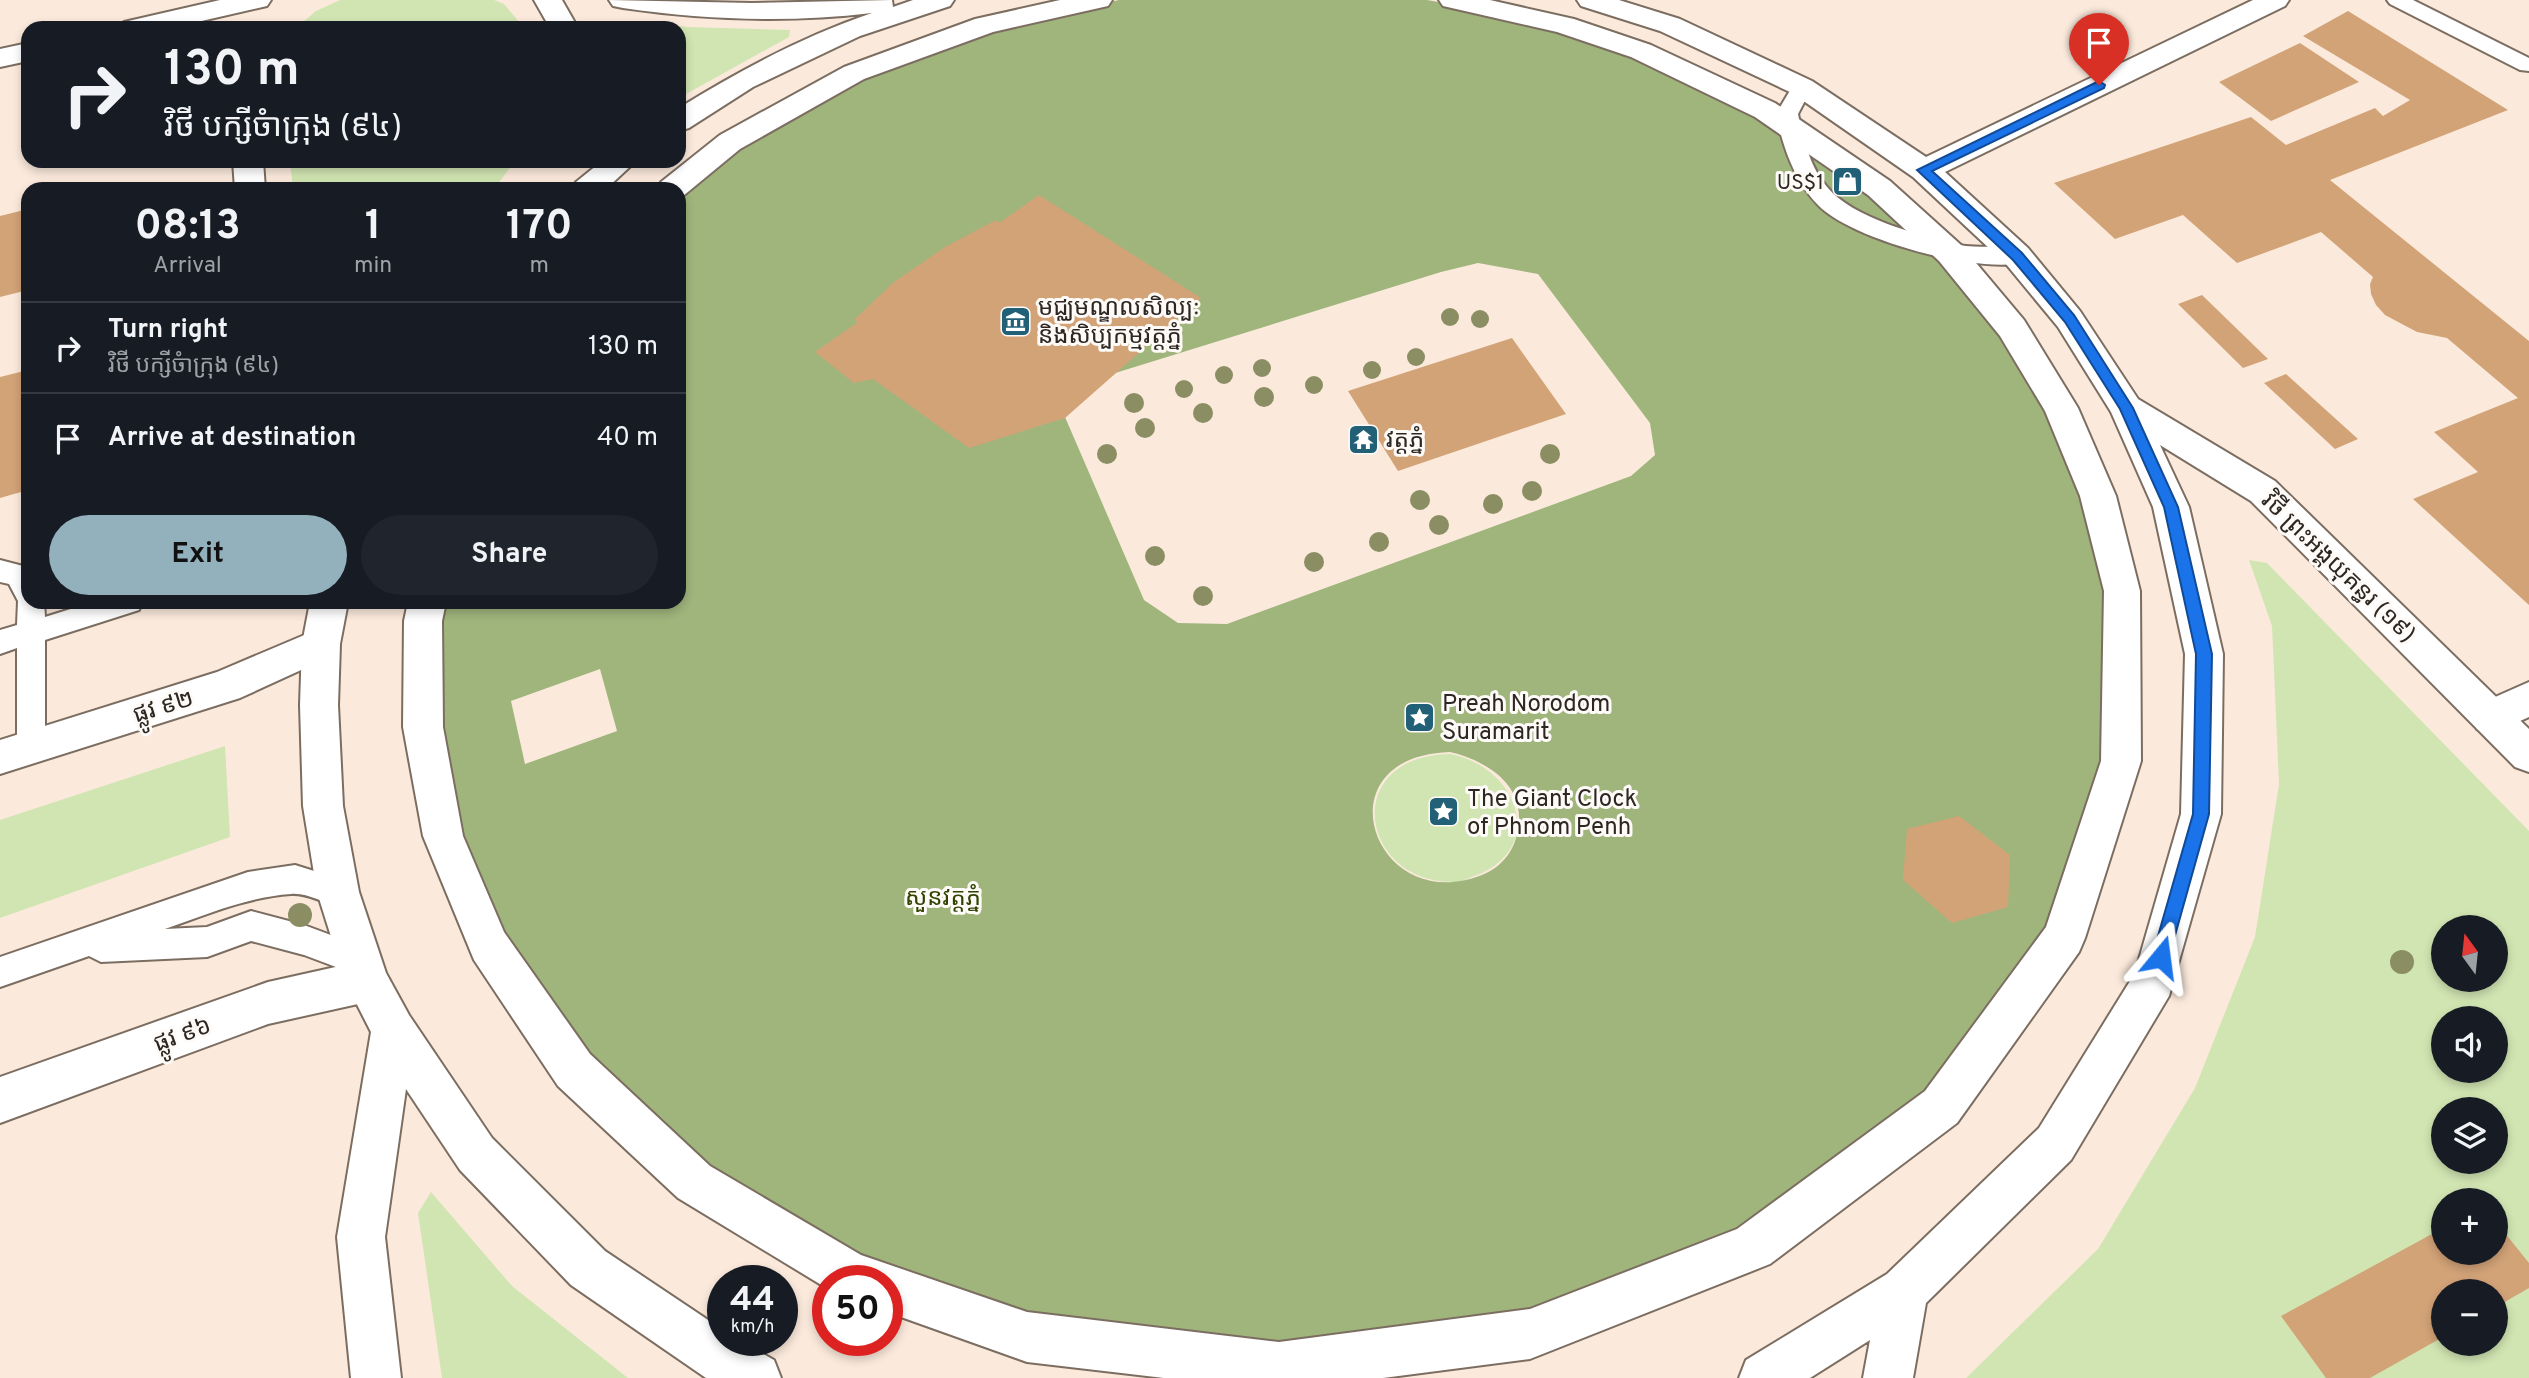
<!DOCTYPE html>
<html lang="en">
<head>
<meta charset="utf-8">
<style>
  body { margin:0; font-family:Overpass,"Noto Sans Khmer",sans-serif; background:#20242c; color:#f1f3f6; height:100vh; display:flex; flex-direction:column; font-size:26px; white-space:nowrap }
  * { box-sizing:border-box; margin:0 }
  p { font-size:23px; color:#9ea1a6 }
  .icon { flex:none; width:38px; height:38px; fill:none; stroke:currentColor; stroke-width:2; stroke-linecap:round; stroke-linejoin:round }
  .map { position:relative; flex:1; overflow:hidden }
  .drawer { position:absolute; left:21px; top:182px; width:665px; height:427px; display:flex; flex-direction:column; background:#171b24; border-radius:21px; box-shadow:0 4px 10px #0003 }
  .drawer>* { flex:none }
  .banner { position:absolute; left:21px; top:21px; width:665px; height:147px; border-radius:21px; box-shadow:0 4px 10px #0003; background:#171b24; color:#f1f3f6; overflow:hidden }
  .needle { width:46px; rotate:345deg }
  .fabs { position:absolute; left:2431px; top:915px; display:grid; gap:14px }
  .fabs a { display:grid; place-items:center; width:77px; height:77px; border-radius:50%; background:#171b24; box-shadow:0 4px 10px #0003; font-size:35px }
  .speed { position:absolute; left:707px; top:1265px; display:flex; gap:14px; font-size:35px; font-weight:700; text-align:center }
  .speed>* { display:grid; place-content:center; width:91px; height:91px; border-radius:50%; background:#171b24; box-shadow:0 4px 10px #0003; line-height:1 }
  .speed small { font-size:18px; font-weight:400 }
  .speed .limit { border:10px solid #d22; background:#fff; color:#111 }
  .pin { position:absolute; display:grid; place-items:center; width:60px; height:60px; color:#fff; margin:-72px -30px; border-radius:50% 50% 50% 0; rotate:-45deg; box-shadow:0 0 7px #0007 }
  .pin .icon { rotate:45deg }
  .me { position:absolute; width:77px; margin:-38px; rotate:16deg; stroke-linejoin:round; filter:drop-shadow(0 0 5px #0008) }
  .turn { display:flex; align-items:center; gap:24px; height:147px; padding:0 28px; font-size:32px }
  .turn .icon { width:91px; height:91px; stroke-width:2.5 }
  .turn b { display:block; font-size:49px; line-height:60px }
  .eta { display:flex; justify-content:space-evenly; align-items:center; height:119px; text-align:center }
  .eta b { font-size:42px; font-weight:700; line-height:49px }
  .primary-button { display:flex; gap:14px; margin-top:auto; padding:14px 28px }
  .primary-button a { flex:1; height:80px; border-radius:42px; background:#93b1bc; color:#111; font-size:28px; font-weight:700; line-height:80px; text-align:center }
  .primary-button a+a { background:#20242c; color:#f1f3f6 }
  ul { padding:0; list-style:none }
  li { display:flex; align-items:center; gap:21px; height:91px; padding:0 28px; border-top:2px solid #363941 }
  li div { flex:1 }
  li b { display:block; font-size:26px }
  li em { font-style:normal }
  .map>svg:first-child { display:block }
  .green { fill:#d1e5b2; fill-rule:evenodd }
  .forest { fill:#9fb57c; fill-rule:evenodd }
  .building { fill:#d3a378 }
  .lines { fill:none; stroke-linecap:round; stroke-linejoin:round }
  .lane-casing { stroke:#7c6d61; stroke-width:4 }
  .street-casing { stroke:#7c6d61; stroke-width:4 }
  .secondary-casing { stroke:#7c6d61; stroke-width:4 }
  .lane { fill:#fff; fill-rule:evenodd }
  .street { fill:#fff; fill-rule:evenodd }
  .secondary { fill:#fff; fill-rule:evenodd }
  .tree { fill:#8b8e63 }
  .route { fill:#1a73e8; stroke:#114b97; stroke-width:2 }
  .labels { text-anchor:middle; stroke-width:6; stroke-linejoin:round; paint-order:stroke }
  .far-poi-label { font-size:21px; fill:#2d2722; stroke:#fdfaf7; text-anchor:end }
  .poi-label { font-size:24px; fill:#2d2722; stroke:#fdfaf7; text-anchor:start }
  .street-label { font-size:24px; fill:#2d2722; stroke:#fdfaf7 }
  .park-label { font-size:24px; fill:#304300; stroke:#fdfaf7 }
</style>
</head>
<body>
<div class="map">
<svg width="2529" height="1378" viewBox="0 0 2529 1378">
  <rect width="100%" height="100%" fill="#fbeadc"/>
  <path class="green" d="M340 0H494L504 4 524 28H296L316 11Z
    M651 23 688 27 790 30 789 37 679 98V28H626Z
    M290 161H515L494 189H293Z
    M2249 560 2267 563 2529 831V1378H1966L2098 1249 2195 1088 2255 937 2279 784 2272 626ZM2443 928H2496V980H2443ZM2443 1018H2496V1071H2443ZM2443 1110H2496V1162H2443ZM2443 1200H2496V1253H2443ZM2443 1292H2496V1344H2443Z
    M225 746 230 837 0 918V820Z
    M1450 754C1518 767 1547 847 1477 875 1471 877 1464 881 1457 882 1360 886 1338 756 1450 754Z
    M431 1192 512 1286 628 1378H442L418 1213Z"/>
  <path class="forest" d="M1119 0H1427L1484 10 1637 55 1760 113 1873 190 1944 255 2052 409 2112 589 2110 757 2053 932 1932 1097 1746 1235 1525 1321 1279 1352 1031 1324 855 1262 703 1172 584 1062 500 939 454 832 434 724 437 602H679V191L735 145 857 77 988 29ZM1478 263 1538 274 1650 423 1655 455 1631 476 1227 624 1178 623 1144 600 1065 417 1112 374 1441 272ZM600 669 617 731 525 764 511 701ZM1450 752C1481 759 1519 780 1519 817 1519 843 1507 865 1482 875 1373 918 1318 756 1450 752Z"/>
  <path class="building" d="M2348 11 2508 110 2330 180 2529 341V605L2413 499 2478 472 2434 432 2518 398 2447 338 2417 332 2385 315 2376 305 2371 294 2370 284 2373 277 2321 232 2237 263 2183 215 2115 239 2054 183 2251 117 2286 145 2375 108 2383 116 2410 100 2303 36Z
    M2300 43 2359 82 2271 121 2219 82Z
    M1039 195 1201 298 1065 418 969 448 873 379 854 383 815 352 858 322 854 320 894 282 945 247 996 220 999 223Z
    M28 209V290L0 297V216Z
    M2202 295 2268 359 2243 368 2178 304Z
    M1512 338 1566 414 1398 471 1348 391Z
    M28 370V490L0 498V377Z
    M2286 374 2358 439 2335 449 2264 383Z
    M1959 816 2010 855 2008 907 1952 923 1903 880 1907 829Z
    M2496 1222 2529 1263V1288L2496 1307V1292H2443V1337L2370 1378H2326L2281 1316 2443 1228V1253H2496Z"/>
  <g class="lines">
    <defs>
      <path id="lane" d="M2387 0H2413L2529 58V71L2520 70 2390 4Z
        M1802 80 1809 82 1812 87 1798 114C1812 182 1829 202 1893 226 1917 234 1940 243 1966 246 1985 248 2007 245 2025 250L2028 256 2025 262C1980 275 1850 239 1818 205 1794 180 1783 147 1776 114L1795 82Z
        M0 560 27 567 28 602H44L45 617 93 602H142L139 610 45 640V747L41 756 31 760 21 756 17 747V648L0 654V630L17 625 18 601 9 584 0 582Z
        M295 865 349 882 353 892 349 902C328 910 312 892 291 894 247 897 206 915 165 929L207 927 251 911 304 925 371 950 376 961 371 972 360 976 304 955 251 941 207 957 101 962 89 956 0 987V957L248 872Z"/>
      <path id="street" d="M220 0H271L267 6 171 28H120L124 22Z
        M1060 0H1112L1108 6 993 32 864 79 740 149 683 196 679 197V189H657L661 182 720 135 844 67 975 19Z
        M1439 0H1490L1574 19 1651 45 1775 103 1890 181 1961 245 2024 320 2078 408 2116 496 2140 591 2141 761 2085 938 2079 952 1957 1123 1770 1264 1530 1359 1383 1378H1164L1027 1362 887 1312V1281H828V1289L678 1198 558 1086 474 960 423 836 403 727 404 621 408 602H446L442 621 443 727 463 836 504 932 590 1054 710 1166 861 1255 1027 1312 1279 1342 1530 1309 1737 1229 1925 1091 2046 927 2101 761 2104 591 2080 496 2045 411 2000 336 1939 261 1868 195 1755 117 1631 57 1557 32 1443 6Z
        M28 43V61L0 67V49Z
        M233 161H263L265 189H235Z
        M321 628 334 633 340 644 334 655 240 698 0 774V740L217 672Z
        M2529 682V717L2491 734 2477 729 2472 717 2477 705Z
        M367 960 382 966 389 981 382 996 367 1002 268 1024 0 1123V1077L268 982Z"/>
      <path id="secondary" d="M534 0H562L578 28H550Z
        M609 0 752 3 892 0 893 7 913 0H954L950 6 860 36 753 87 689 128 679 131V108C740 70 804 36 872 13 789 23 706 20 623 8L613 6Z
        M1577 0H1619L1680 19 1812 81 1926 157 2253 0H2289L2285 6 1945 172 2028 248 2080 311 2138 399 2275 481 2529 729V772L2515 767 2251 501 2160 445 2189 507 2223 654 2221 814 2169 996 2071 1160 1926 1303 1913 1378H1863L1870 1340 1810 1378H1739L1746 1360 1887 1274 2039 1128 2135 973 2181 814 2185 654 2153 507 2111 412 2058 327 2006 264 1913 177 1792 93 1660 31 1581 6Z
        M602 161H636L606 189H572L576 182Z
        M310 602H348L340 644 338 705 343 806 359 892 386 973 409 1015 492 1138 605 1251 723 1330V1340H738L774 1360 781 1378H706L571 1285 460 1170 406 1089 385 1237 401 1378H351L337 1237 371 1032 345 981 317 892 303 806 300 705 302 644Z"/>
    </defs>
    <use href="#lane" class="lane-casing"/>
    <use href="#street" class="street-casing"/>
    <use href="#secondary" class="secondary-casing"/>
    <use href="#lane" class="lane"/>
    <use href="#street" class="street"/>
    <use href="#secondary" class="secondary"/>
  </g>
  <g class="tree">
    <circle cx="1450" cy="317" r="9"/>
    <circle cx="1480" cy="319" r="9"/>
    <circle cx="1416" cy="357" r="9"/>
    <circle cx="1262" cy="368" r="9"/>
    <circle cx="1372" cy="370" r="9"/>
    <circle cx="1224" cy="375" r="9"/>
    <circle cx="1314" cy="385" r="9"/>
    <circle cx="1184" cy="389" r="9"/>
    <circle cx="1264" cy="397" r="10"/>
    <circle cx="1134" cy="403" r="10"/>
    <circle cx="1203" cy="413" r="10"/>
    <circle cx="1145" cy="428" r="10"/>
    <circle cx="1107" cy="454" r="10"/>
    <circle cx="1550" cy="454" r="10"/>
    <circle cx="1532" cy="491" r="10"/>
    <circle cx="1420" cy="500" r="10"/>
    <circle cx="1493" cy="504" r="10"/>
    <circle cx="1439" cy="525" r="10"/>
    <circle cx="1379" cy="542" r="10"/>
    <circle cx="1155" cy="556" r="10"/>
    <circle cx="1314" cy="562" r="10"/>
    <circle cx="1203" cy="596" r="10"/>
    <circle cx="300" cy="915" r="12"/>
    <circle cx="2402" cy="962" r="12"/>
  </g>
  <path class="route" d="M2099 81 2105 85 2104 88 1932 171 2022 253 2074 315 2133 408 2178 507 2212 654 2210 760 2209 814 2169 957 2167 963 2161 965 2154 963 2152 957 2193 814 2194 760 2196 654 2164 507 2120 409 2065 322 2013 260 1917 170Z"/>
  <defs>
    <symbol id="shop-square" viewBox="-11 -11 22 22"><rect x="-9" y="-9" width="18" height="18" rx="4" fill="#216076" stroke="#fdfaf7"/><path d="M-5-2.5h2.3a2.7 3.5 0 0 1 5.4 0H5L5.5 6h-11ZM-1.5-2.5h3a1.5 2.3 0 0 0-3 0Z" fill="#fff"/></symbol>
    <symbol id="museum-square" viewBox="-11 -11 22 22"><rect x="-9" y="-9" width="18" height="18" rx="4" fill="#216076" stroke="#fdfaf7"/><path d="M0-6L6-3V-2H-6V-3ZM-5-1h2V3h-2ZM-1-1h2V3h-2ZM3-1h2V3H3ZM-6 4H6V6H-6Z" fill="#fff"/></symbol>
    <symbol id="temple-square" viewBox="-11 -11 22 22"><rect x="-9" y="-9" width="18" height="18" rx="4" fill="#216076" stroke="#fdfaf7"/><path d="M0-6L5-2H3V0L6.5 2.5H4V6H1.5V3h-3V6H-4V2.5H-6.5L-3 0V-2H-5Z" fill="#fff"/></symbol>
    <symbol id="sight-square" viewBox="-11 -11 22 22"><rect x="-9" y="-9" width="18" height="18" rx="4" fill="#216076" stroke="#fdfaf7"/><path d="M0-6L1.8-2.2L6-1.7L2.9 1.2L3.7 5.4L0 3.3L-3.7 5.4L-2.9 1.2L-6-1.7L-1.8-2.2Z" fill="#fff"/></symbol>
  </defs>
  <g fill-rule="evenodd">
    <use href="#shop-square" x="1830" y="164" width="35" height="35"/>
    <use href="#museum-square" x="998" y="304" width="35" height="35"/>
    <use href="#temple-square" x="1346" y="422" width="35" height="35"/>
    <use href="#sight-square" x="1402" y="700" width="35" height="35"/>
    <use href="#sight-square" x="1426" y="794" width="35" height="35"/>
  </g>
  <g class="labels">
    <g class="far-poi-label">
      <text x="1824" y="189">US$1</text>
    </g>
    <g class="poi-label">
      <text x="1038" y="315">មជ្ឈមណ្ឌលសិល្បៈ<tspan x="1038" dy="28">និងសិប្បកម្មវត្តភ្នំ</tspan></text>
      <text x="1386" y="447">វត្ដភ្នំ</text>
      <text x="1442" y="711">Preah Norodom<tspan x="1442" dy="28">Suramarit</tspan></text>
      <text x="1467" y="806">The Giant Clock<tspan x="1467" dy="28">of Phnom Penh</tspan></text>
    </g>
    <g class="street-label">
      <text transform="translate(2339 567) rotate(44)" y="8">វិថី ព្រះអង្គយុគន្ធរ (១៩)</text>
      <text transform="translate(163 706) rotate(-17)" y="8">ផ្លូវ ៩២</text>
      <text transform="translate(182 1034) rotate(-20)" y="8">ផ្លូវ ៩៦</text>
    </g>
    <g class="park-label">
      <text x="943" y="905">សួនវត្ដភ្នំ</text>
    </g>
  </g>
</svg>
<div class="fabs">
<a><svg class="needle" viewBox="-14 -14 28 28"><path d="M0-13l5 13h-10z" fill="#e53935"/><path d="M0 13l5-13h-10z" fill="#9ea1a6"/></svg></a>
<a><svg class="icon" aria-label="sound" viewBox="0 0 24 24"><path d="M4 9h4l5-4v14l-5-4H4zM17 9q2 3 0 6"/></svg></a>
<a><svg class="icon" aria-label="layers" viewBox="0 0 24 24"><path d="M12 4l9 5-9 5-9-5zM3 14l9 5 9-5"/></svg></a>
<a>+</a>
<a>−</a>
</div>
<div class="speed"><div>44<small>km/h</small></div><div class="limit">50</div></div>
<div class="pin" style="left:2099px;top:85px;background:#d93025"><svg class="icon" aria-label="arrive" viewBox="0 0 24 24"><path d="M6 21V4h12l-3 4 3 4H6"/></svg></div>
<svg class="me" style="left:2161px;top:957px" viewBox="-20 -20 40 40"><path d="M0-17L14 15 0 8-14 15z" fill="#1a73e8" stroke="#fff" stroke-width="4"/></svg>
<div class="banner">
<div class="turn"><svg class="icon" aria-label="right" viewBox="0 0 24 24"><path d="M7 20v-9h11M14 6l5 5-5 5"/></svg><div><b>130 m</b>វិថី បក្សីចំាក្រុង (៩៤)</div></div>
</div>
<section class="drawer">
<div class="eta">
<div><b>08:13</b><p>Arrival</p></div>
<div><b>1</b><p>min</p></div>
<div><b>170</b><p>m</p></div>
</div>
<ul>
<li><svg class="icon" aria-label="right" viewBox="0 0 24 24"><path d="M7 20v-9h11M14 6l5 5-5 5"/></svg><div><b>Turn right</b><p>វិថី បក្សីចំាក្រុង (៩៤)</p></div><em>130 m</em></li>
<li><svg class="icon" aria-label="arrive" viewBox="0 0 24 24"><path d="M6 21V4h12l-3 4 3 4H6"/></svg><div><b>Arrive at destination</b></div><em>40 m</em></li>
</ul>
<div class="primary-button"><a>Exit</a><a>Share</a></div>
</section>
</div>
</body>
</html>
